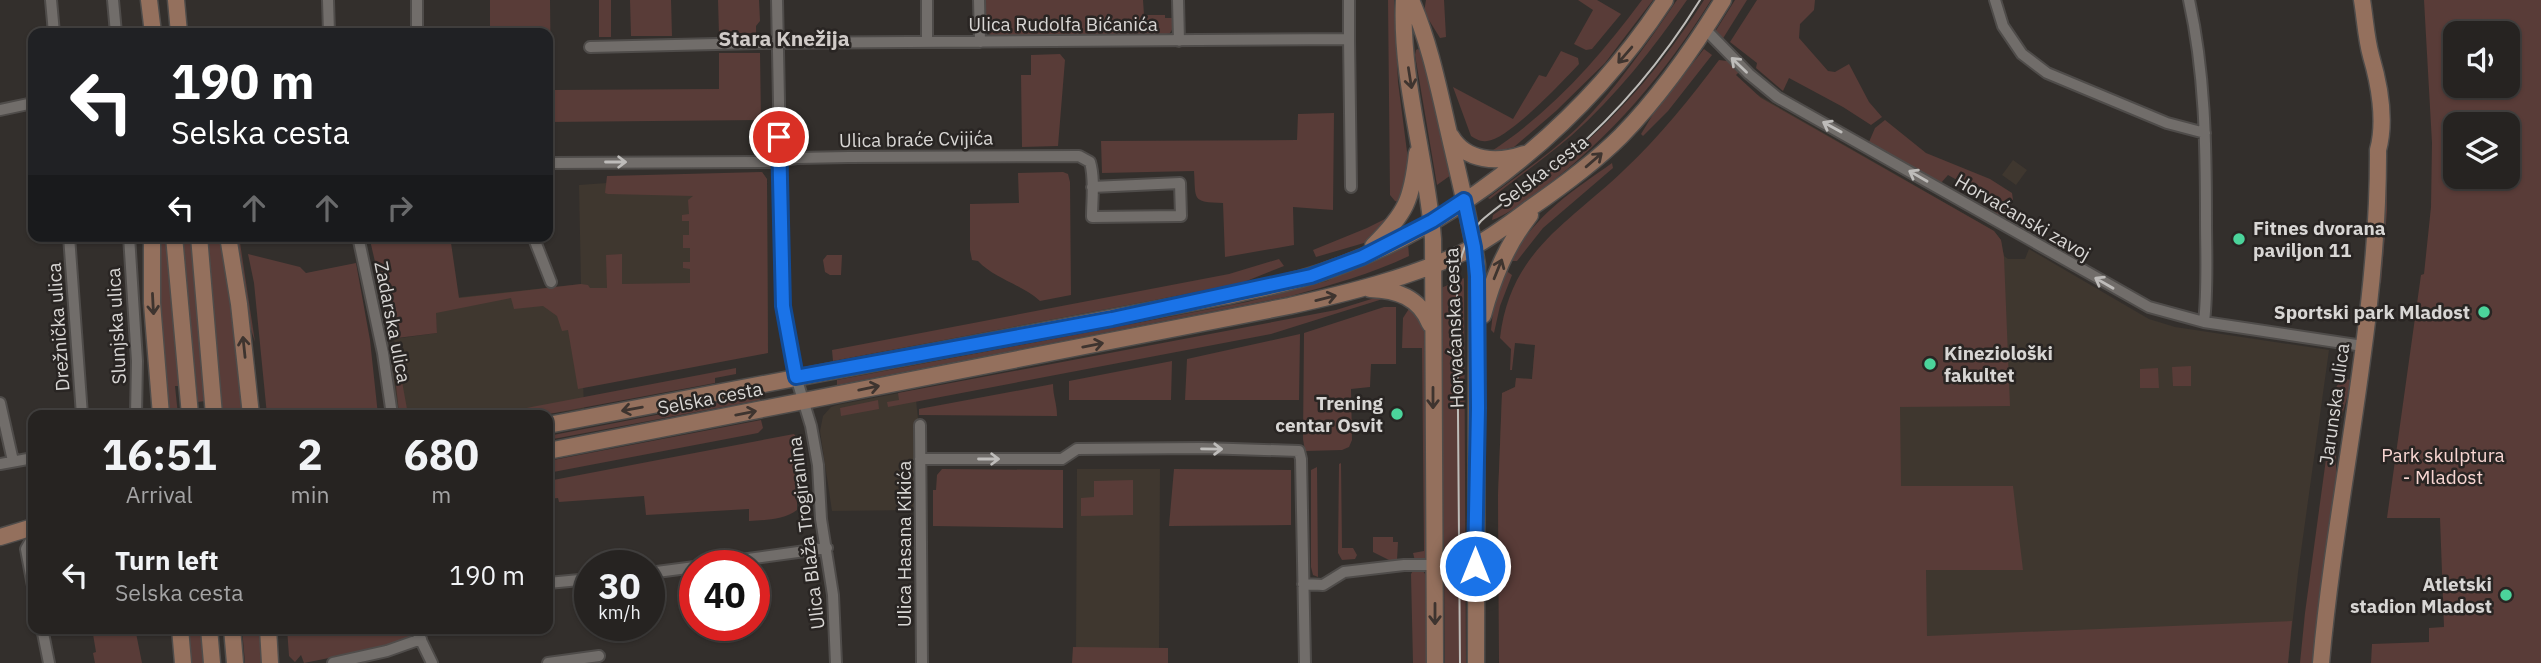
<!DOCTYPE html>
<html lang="en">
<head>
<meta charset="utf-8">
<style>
  body { margin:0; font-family:"IBM Plex Sans",sans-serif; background:#2e2b2a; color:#f1f3f6; height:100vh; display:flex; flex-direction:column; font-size:26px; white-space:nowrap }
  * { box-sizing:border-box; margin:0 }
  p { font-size:23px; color:#a4a4a5 }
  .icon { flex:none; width:38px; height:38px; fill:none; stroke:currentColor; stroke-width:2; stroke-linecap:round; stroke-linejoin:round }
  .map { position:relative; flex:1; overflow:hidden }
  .panel { position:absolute; left:28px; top:410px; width:525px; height:224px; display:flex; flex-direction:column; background:#262321; border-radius:14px; box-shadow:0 2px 5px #0004,0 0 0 2px #42403f }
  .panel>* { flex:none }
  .top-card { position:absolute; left:28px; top:28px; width:525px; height:214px; border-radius:14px; box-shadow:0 2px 5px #0004,0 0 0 2px #42403f; background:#202124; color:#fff; overflow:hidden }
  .buttons { position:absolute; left:2443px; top:21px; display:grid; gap:14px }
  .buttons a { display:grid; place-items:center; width:77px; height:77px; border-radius:14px; background:#262321; box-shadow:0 2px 5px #0004,0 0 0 2px #42403f; font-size:35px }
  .speed { position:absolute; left:574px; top:550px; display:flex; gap:14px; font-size:35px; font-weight:700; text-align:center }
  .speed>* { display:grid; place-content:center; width:91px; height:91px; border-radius:50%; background:#262321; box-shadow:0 2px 5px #0004,0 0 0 2px #42403f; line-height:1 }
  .speed small { font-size:18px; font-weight:400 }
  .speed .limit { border:10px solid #d22; background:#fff; color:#111 }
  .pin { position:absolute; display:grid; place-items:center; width:60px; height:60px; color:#fff; margin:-30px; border:4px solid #fff; border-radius:50%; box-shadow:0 2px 7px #0007 }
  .me { position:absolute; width:77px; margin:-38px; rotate:0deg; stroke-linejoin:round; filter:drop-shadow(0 0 5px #0008) }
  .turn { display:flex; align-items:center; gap:24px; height:147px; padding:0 28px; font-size:32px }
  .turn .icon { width:91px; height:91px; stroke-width:2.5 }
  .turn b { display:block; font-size:49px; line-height:60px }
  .lanes { display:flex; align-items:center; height:66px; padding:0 28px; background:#0003; justify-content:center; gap:35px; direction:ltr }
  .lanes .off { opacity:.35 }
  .eta { display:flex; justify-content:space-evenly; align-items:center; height:119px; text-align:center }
  .eta b { font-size:42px; font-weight:800; line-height:49px }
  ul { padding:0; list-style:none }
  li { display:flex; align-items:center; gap:21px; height:91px; padding:0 28px }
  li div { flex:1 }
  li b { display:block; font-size:26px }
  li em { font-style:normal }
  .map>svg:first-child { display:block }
  .built { fill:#3f372f }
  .green { fill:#593c38; fill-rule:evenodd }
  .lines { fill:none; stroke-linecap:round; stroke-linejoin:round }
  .street-casing { stroke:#4f4c4a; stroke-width:14 }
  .secondary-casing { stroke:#4f4c4a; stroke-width:19 }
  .street { stroke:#716d6a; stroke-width:10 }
  .secondary { stroke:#94705d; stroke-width:16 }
  .tram { stroke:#bebcb9; stroke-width:2 }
  .oneway { stroke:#3e342f }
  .oneway2 { stroke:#bebcba }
  .route-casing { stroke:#114b97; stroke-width:18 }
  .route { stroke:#1a73e8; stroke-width:12 }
  .poi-dot { fill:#4bd49b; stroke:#292523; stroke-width:2.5 }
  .labels { text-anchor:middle; stroke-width:5; stroke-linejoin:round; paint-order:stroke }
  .street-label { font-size:19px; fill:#d8d6d4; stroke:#292523 }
  .poi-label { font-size:19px; font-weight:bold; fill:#d8d6d4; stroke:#292523; text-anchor:end }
  .park-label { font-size:19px; fill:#f8d6d2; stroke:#292523 }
  .neighbourhood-label { font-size:21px; font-weight:bold; fill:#d0cbc8; stroke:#292523 }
</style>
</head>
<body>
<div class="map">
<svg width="2541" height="663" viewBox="0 0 2541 663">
  <rect width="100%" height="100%" fill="#332f2c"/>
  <path class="built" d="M1756 94 1994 231 2001 240 2004 256 2008 259H2025L2029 249 2149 319 2175 327 2329 350 2298 573 2288 663H1499L1498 495 1502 393 1515 387 1516 378 1532 379 1535 344Z
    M2013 160 2027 170 2016 185 2002 175Z
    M762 172 767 179 768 343 583 379 584 409 537 415H397L390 367 397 358 394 339 437 333 434 300 581 284 579 185Z
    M915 390 918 419V510L832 511 820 431 823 416 831 407 837 405Z
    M1077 469H1160L1159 648H1076Z"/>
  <path class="green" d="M490 0H550L551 90 719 89V53H760L761 120 548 122V33H490Z
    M599 0H611V37H599Z
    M630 0H671L672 36H631Z
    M718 0H759L760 21 756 26V33L719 34Z
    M985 0H1143L1144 15H1165V18H1172L1173 28 1170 33 1163 35 992 37 985 29Z
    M1388 0H1394L1398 82 1409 167 1402 203 1395 201 1390 195Z
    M1426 0H1444L1446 37 1440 38 1424 12Z
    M1578 0H1597L1621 14 1592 49 1586 50 1574 44 1593 10Z
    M1642 0H1653L1605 63 1556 111 1514 147 1487 154C1549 115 1599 58 1642 0Z
    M1677 0H1687C1653 49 1616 96 1571 136 1545 158 1517 178 1490 199L1488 198C1518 175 1550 154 1577 128 1615 90 1647 44 1677 0Z
    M1704 0H1711C1666 72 1611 138 1542 189 1526 200 1511 213 1492 220L1493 215C1584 152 1644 94 1704 0Z
    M1735 0H1747L1722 40 1713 35Z
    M1757 0H1815L1814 10 1800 24 1799 38 1828 71 1835 72 1849 64 1869 102 1882 117 1871 125 1843 107 1789 78 1783 91 1756 68 1757 63 1730 42Z
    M2424 0H2541V663H2371L2372 644 2429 642V628L2444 627 2440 518H2387L2421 275 2424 274 2431 207 2432 143ZM2455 33H2508V86H2455ZM2455 124H2508V177H2455Z
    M1418 49 1421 51 1451 175 1437 185 1415 55 1416 50Z
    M1704 49 1712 55 1668 111 1643 136 1641 134 1655 111Z
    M1561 51 1578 58 1579 64C1562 82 1509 139 1487 141 1480 142 1476 139 1471 136L1453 87 1513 119 1539 75 1546 77Z
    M1031 55 1060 54 1065 60 1058 146 1022 147 1021 75H1031Z
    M1719 60 1727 61 1739 72 1736 75 1761 98 1994 231 2001 240 2004 257 2010 406 1900 407 1901 486H2013L2023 570H1926L1927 636 2292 621 2288 663H1499L1498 495 1502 393 1515 387 1516 378 1532 379 1535 345 1515 343 1512 370H1510L1511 349 1500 338C1510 251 1568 224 1624 170 1659 137 1690 99 1719 60Z
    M1334 113 1333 210 1293 207 1294 245 1225 257 1223 203C1191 202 1196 200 1194 171L1102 173 1101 141 1297 140 1298 114Z
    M1885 120 1926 153 1990 179 2012 193 2013 200 1999 216 1994 212 1998 203 1948 175 1941 183 1869 142 1875 128Z
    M2387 138V211L2381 284 2379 281 2385 145Z
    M1612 163 1613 168 1543 228 1517 261H1509C1539 212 1567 195 1612 163Z
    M762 172 767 179 768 353 578 389 568 330 562 331 557 316 543 306 514 309 511 298 436 313 437 333 397 338V335H393L390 332 377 272 389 270 388 264 376 266 369 236H450L459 298 581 284 588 285 590 288H607L606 255 622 254V284L690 283V269L683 268V262H690V248H683V235H689V221H682V215L689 214 688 200 693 196 608 194 605 193 607 176Z
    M1063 172 1068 174 1070 182 1071 295 1040 301C1021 284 995 279 978 261L972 260 970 250V204L1019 203 1018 173Z
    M1395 214 1364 243 1316 257 1313 250 1367 228Z
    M159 236H166L180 386H175L178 415H169L160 309Z
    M182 236H191L205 401 198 402Z
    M207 236H221L233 303 244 415H223Z
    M233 236H239L255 342 247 317Z
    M1408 243 1409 256C1371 274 1331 285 1291 296L837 385V380L1247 302 1327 281Z
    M248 254 300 267 306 273 356 263 370 340 378 415H267L254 283Z
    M827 255H842L841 275H830L825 272 823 260Z
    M1279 259 1284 266 1239 284 833 361 832 350 1229 274Z
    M1505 270 1512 275 1500 306 1494 333 1491 330 1494 303Z
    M1464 278 1466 663H1445L1441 288Z
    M1381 296 1389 297 1271 334 888 407 887 402 899 400 898 393 1336 310Z
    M1412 304 1426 330 1428 555 1424 560 1415 561 1413 553 1424 551 1422 348H1402L1403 318Z
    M1384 307H1396V364H1371L1370 387 1351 389 1352 440 1349 447 1342 450 1305 451 1303 439 1304 333Z
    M1300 334 1299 400H1185L1187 359Z
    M1172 361 1171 400H1069V381Z
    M399 365 407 409 403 410V415L399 412 394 368Z
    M2191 366V386H2173L2172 367Z
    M736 368V374L715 378V383L549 414 490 415Z
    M2158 368 2159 388H2140V369Z
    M2342 379 2352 380 2341 419 2336 418C2331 407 2333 387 2342 379Z
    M1053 384C1053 396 1057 404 1057 416L919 415V409Z
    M759 395 760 400 548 440V436Z
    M878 400 879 409 841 416 840 408Z
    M761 420 763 428 758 433 548 473V461Z
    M794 434 801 444 807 497 797 500V510C784 520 765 520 749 521V509L646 515 644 496 559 502 558 498 548 499V481Z
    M2336 451V482L2312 663H2300L2305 613 2326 459 2328 454Z
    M1341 463 1342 548H1353L1357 555 1355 559 1342 560 1338 553 1339 464Z
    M1317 467 1318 577 1313 575 1311 567V470Z
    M942 469 1063 470V528L933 526V490H936L937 475Z
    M1174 469 1291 470V525L1169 526Z
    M1133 480V515L1081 516V498L1094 497V481Z
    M1373 537H1393V542H1398L1397 560 1391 561 1373 552Z
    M1415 567 1422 569 1428 579V663H1413L1411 574Z
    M92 628H135L142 663H95L93 653 96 652Z
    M187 628H201L204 663H190Z
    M242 628H261L264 663H245Z
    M287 628H410L412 633 406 641 399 644 304 663 301 655 295 662 289 656Z
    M1073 647 1168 648V663H1072Z"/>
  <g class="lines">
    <defs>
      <path id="street" d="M51 0 54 33
        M113 0 116 33
        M328 0 329 33
        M417 0V33
        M777 0 783 306 796 377 811 426 818 465 821 519 833 595 836 663
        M927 0V42
        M979 0 980 42
        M1178 0 1179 41
        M1349 0V39
        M1995 0 2003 26 2022 54 2047 73 2167 123 2205 133
        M2189 0C2205 72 2206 146 2206 220 2206 254 2208 288 2204 322
        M1705 29 1749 74 1777 97 2149 307 2204 322 2363 346
        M590 47 758 43 1349 39 1351 187
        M0 110 33 103
        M548 163 765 162 797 158 849 157 1079 156 1090 162C1095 179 1092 200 1092 217L1181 216 1180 183 1092 187
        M69 236 82 415
        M129 236 137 361 136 415
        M358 236 383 353 392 415
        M533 236 551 282
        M0 403 13 461
        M920 425 922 663
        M920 459H1062L1077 449 1202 448 1299 451 1301 459 1305 663
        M0 464 33 458
        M33 537 26 549 33 586
        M704 565 827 548
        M649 573 695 567
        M548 583 590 579
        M1303 584 1323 585 1344 572 1404 565H1435
        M42 628 49 663
        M415 628 432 663
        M333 663 387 651 421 639
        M548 663 599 656"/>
      <path id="secondary" d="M149 0 153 33
        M176 0 179 33
        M1404 0C1400 80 1427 160 1433 239L1435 663
        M1411 0C1429 41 1438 85 1448 129 1458 174 1470 219 1477 265L1476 663
        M1451 136C1466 162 1498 163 1524 154
        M152 236V303L161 415
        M174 236 190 415
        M199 236 214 415
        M228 236 239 304 251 415
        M1373 246C1406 213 1412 200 1417 153
        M1370 289C1397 290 1419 297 1430 324
        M1483 315C1493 278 1506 246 1530 215
        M548 425 1221 297C1259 289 1297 282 1334 268 1466 221 1589 116 1665 0
        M548 451 1289 306C1348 293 1408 278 1462 253 1486 241 1508 225 1529 209 1561 187 1593 164 1621 136 1661 95 1693 49 1723 0
        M0 537 33 527
        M180 628 183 663
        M209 628 212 663
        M232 628 235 663
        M268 628 270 663
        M2321 663C2336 492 2379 322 2378 150 2386 121 2379 83 2371 56 2366 38 2365 18 2362 0"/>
    </defs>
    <use href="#street" class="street-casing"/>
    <use href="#secondary" class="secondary-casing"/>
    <use href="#street" class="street"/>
    <use href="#secondary" class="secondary"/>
    <path class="tram" d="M1460 663 1457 290C1457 264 1463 241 1481 221 1508 197 1540 179 1568 156 1620 111 1664 58 1700 0"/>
  </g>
  <defs><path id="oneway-shaft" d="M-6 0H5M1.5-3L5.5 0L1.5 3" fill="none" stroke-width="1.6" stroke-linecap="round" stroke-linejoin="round" transform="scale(1.75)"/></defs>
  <g class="oneway">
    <use href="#oneway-shaft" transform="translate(1625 55) rotate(131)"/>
    <use href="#oneway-shaft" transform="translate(1410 78) rotate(81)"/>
    <use href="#oneway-shaft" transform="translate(1594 160) rotate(-41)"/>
    <use href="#oneway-shaft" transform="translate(1498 269) rotate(-68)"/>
    <use href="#oneway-shaft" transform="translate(1326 298) rotate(-14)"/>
    <use href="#oneway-shaft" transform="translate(153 304) rotate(87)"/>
    <use href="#oneway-shaft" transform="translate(1093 345) rotate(-11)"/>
    <use href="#oneway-shaft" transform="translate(244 347) rotate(-96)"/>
    <use href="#oneway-shaft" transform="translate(869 388) rotate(-12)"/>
    <use href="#oneway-shaft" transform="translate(1433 398) rotate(90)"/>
    <use href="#oneway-shaft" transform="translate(632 409) rotate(170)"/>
    <use href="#oneway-shaft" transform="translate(746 413) rotate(-11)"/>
    <use href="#oneway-shaft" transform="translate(1435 614) rotate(90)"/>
  </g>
  <g class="oneway2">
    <use href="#oneway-shaft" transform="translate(1739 65) rotate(-136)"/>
    <use href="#oneway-shaft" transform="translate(1832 127) rotate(-151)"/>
    <use href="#oneway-shaft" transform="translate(616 162)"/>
    <use href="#oneway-shaft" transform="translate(1918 176) rotate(-150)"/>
    <use href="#oneway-shaft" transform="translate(2104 283) rotate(-150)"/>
    <use href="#oneway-shaft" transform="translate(1212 449) rotate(1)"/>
    <use href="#oneway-shaft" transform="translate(989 459)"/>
  </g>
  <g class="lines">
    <defs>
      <path id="route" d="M779 137 783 306 796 377 1112 319 1311 276 1362 257 1432 221 1464 200 1474 247 1477 276 1478 408 1475 566"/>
    </defs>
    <use href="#route" class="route-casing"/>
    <use href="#route" class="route"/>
  </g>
  <g class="poi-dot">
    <circle cx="2239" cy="239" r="7"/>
    <circle cx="2484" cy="312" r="7"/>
    <circle cx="1930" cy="364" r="7"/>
    <circle cx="1397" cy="414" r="7"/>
    <circle cx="2506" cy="595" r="7"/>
  </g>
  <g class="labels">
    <g class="street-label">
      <text x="1063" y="31">Ulica Rudolfa Bićanića</text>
      <text transform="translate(916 139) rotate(-1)" y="7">Ulica braće Cvijića</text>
      <text transform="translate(1543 171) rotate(-37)" y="7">Selska cesta</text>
      <text transform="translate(2023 217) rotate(30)" y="7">Horvaćanski zavoj</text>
      <text transform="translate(393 322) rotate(79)" y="7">Zadarska ulica</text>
      <text transform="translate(116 326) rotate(-93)" y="7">Slunjska ulica</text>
      <text transform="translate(58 327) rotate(-94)" y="7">Drežnička ulica</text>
      <text transform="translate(1454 328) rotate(-92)" y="7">Horvaćanska cesta</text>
      <text transform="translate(710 398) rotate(-11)" y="7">Selska cesta</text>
      <text transform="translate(2334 404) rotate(-82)" y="7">Jarunska ulica</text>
      <text transform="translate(806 533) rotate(-97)" y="7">Ulica Blaža Trogiranina</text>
      <text transform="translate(904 544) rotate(-90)" y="7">Ulica Hasana Kikića</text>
    </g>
    <g class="poi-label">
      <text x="2253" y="235" text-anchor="start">Fitnes dvorana<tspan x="2253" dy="22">paviljon 11</tspan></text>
      <text x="2470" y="319">Sportski park Mladost</text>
      <text x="1944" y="360" text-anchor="start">Kineziološki<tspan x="1944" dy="22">fakultet</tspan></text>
      <text x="1383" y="410">Trening<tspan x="1383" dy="22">centar Osvit</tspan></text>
      <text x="2492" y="591">Atletski<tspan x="2492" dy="22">stadion Mladost</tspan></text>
    </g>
    <g class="park-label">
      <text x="2443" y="462">Park skulptura<tspan x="2443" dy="22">- Mladost</tspan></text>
    </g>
    <g class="neighbourhood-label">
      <text x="784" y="46">Stara Knežija</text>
    </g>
  </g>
</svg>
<div class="buttons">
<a><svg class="icon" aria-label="sound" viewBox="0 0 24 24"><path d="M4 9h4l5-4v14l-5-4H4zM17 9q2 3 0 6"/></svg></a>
<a><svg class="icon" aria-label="layers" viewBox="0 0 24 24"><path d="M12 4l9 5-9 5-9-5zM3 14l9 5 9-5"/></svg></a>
</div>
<div class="speed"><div>30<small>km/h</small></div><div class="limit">40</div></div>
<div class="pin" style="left:779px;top:137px;background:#d93025"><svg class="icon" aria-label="arrive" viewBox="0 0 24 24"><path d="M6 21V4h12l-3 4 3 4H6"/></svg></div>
<svg class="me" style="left:1475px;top:566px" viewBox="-20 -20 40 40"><circle r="17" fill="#1a73e8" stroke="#fff" stroke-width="3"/><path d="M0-11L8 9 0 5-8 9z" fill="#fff"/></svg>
<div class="top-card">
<div class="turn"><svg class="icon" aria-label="left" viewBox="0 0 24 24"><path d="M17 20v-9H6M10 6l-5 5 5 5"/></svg><div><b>190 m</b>Selska cesta</div></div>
<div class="lanes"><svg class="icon" aria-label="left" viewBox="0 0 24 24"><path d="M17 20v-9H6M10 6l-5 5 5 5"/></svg><svg class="icon off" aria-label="ahead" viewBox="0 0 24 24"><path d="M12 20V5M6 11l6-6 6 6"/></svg><svg class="icon off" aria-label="ahead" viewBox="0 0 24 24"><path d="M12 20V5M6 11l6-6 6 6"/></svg><svg class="icon off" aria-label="right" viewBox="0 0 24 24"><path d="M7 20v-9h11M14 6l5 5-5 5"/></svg></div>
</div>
<section class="panel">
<div class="eta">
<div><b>16:51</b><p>Arrival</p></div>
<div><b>2</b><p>min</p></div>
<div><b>680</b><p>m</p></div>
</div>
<ul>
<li><svg class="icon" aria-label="left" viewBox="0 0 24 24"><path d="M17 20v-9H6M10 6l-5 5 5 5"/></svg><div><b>Turn left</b><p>Selska cesta</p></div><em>190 m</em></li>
</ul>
</section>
</div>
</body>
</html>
